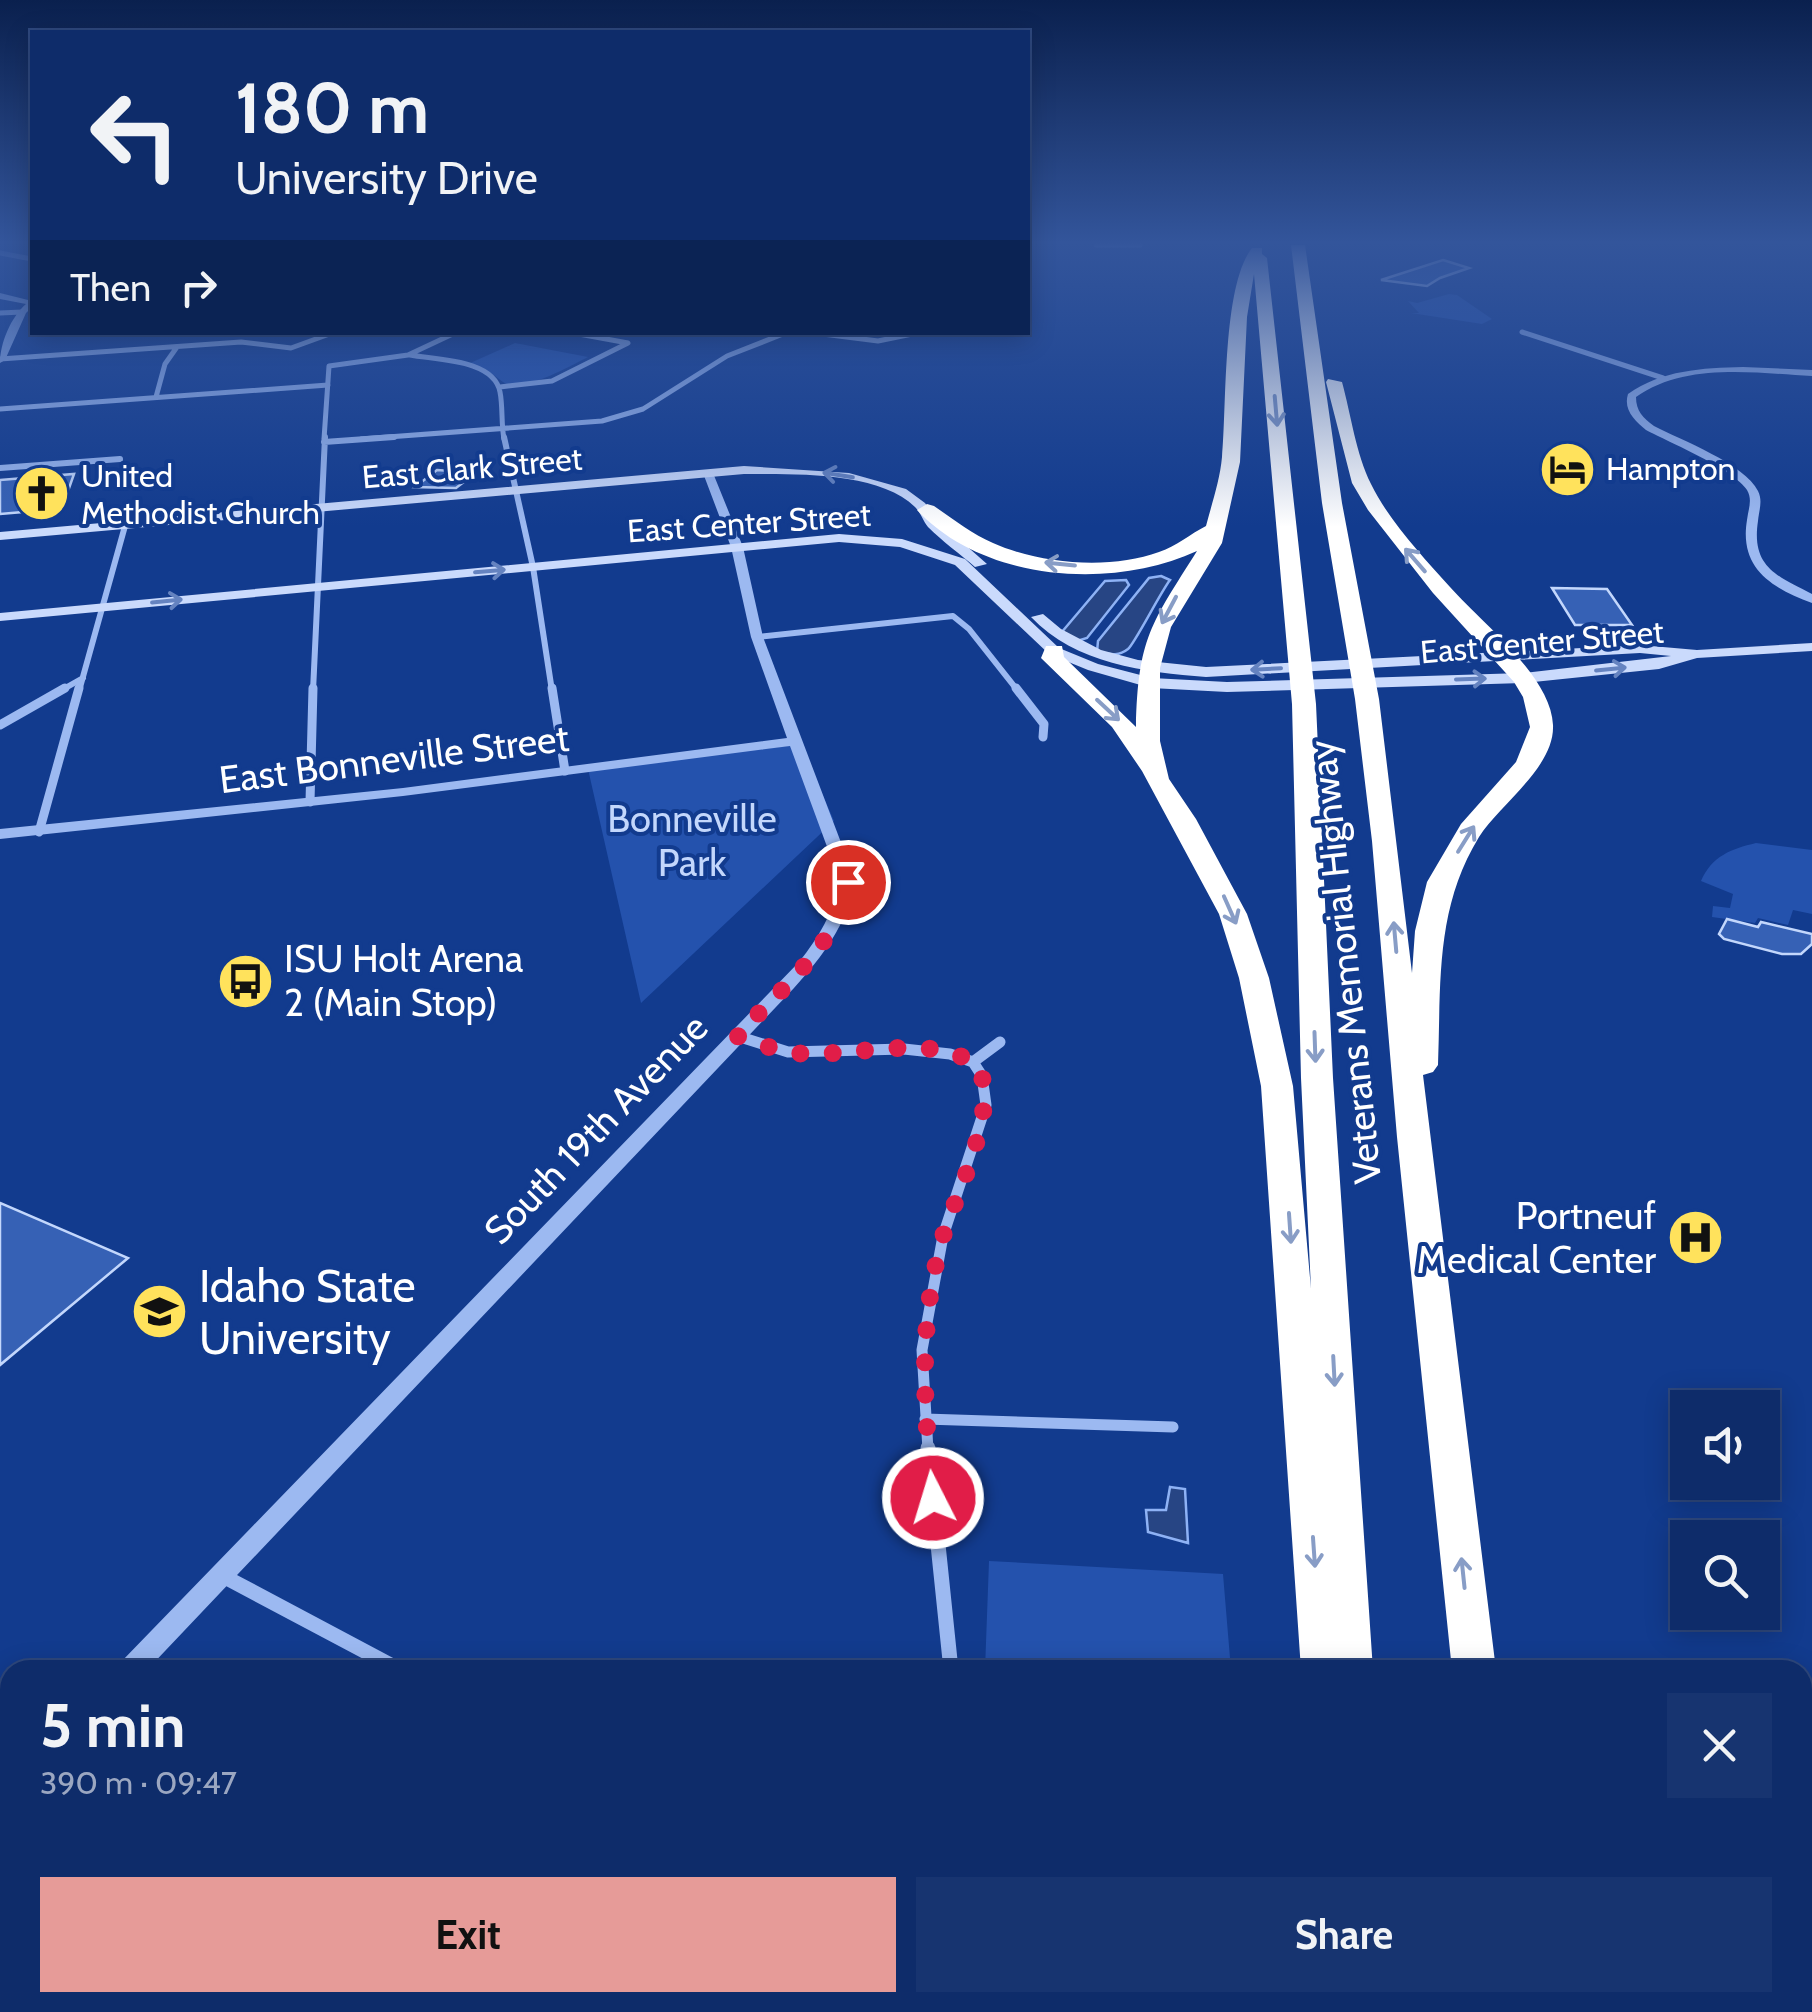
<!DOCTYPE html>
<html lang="en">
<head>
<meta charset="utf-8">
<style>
  body { margin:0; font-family:Cabin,sans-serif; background:#173470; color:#f1f3f6; height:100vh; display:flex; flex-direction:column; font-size:38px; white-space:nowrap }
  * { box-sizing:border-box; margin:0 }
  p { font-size:32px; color:#9ba7c1 }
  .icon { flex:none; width:55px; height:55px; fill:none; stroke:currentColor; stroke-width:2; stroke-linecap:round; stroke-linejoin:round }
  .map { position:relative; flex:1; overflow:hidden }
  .panel { position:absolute; left:0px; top:1660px; width:1812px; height:352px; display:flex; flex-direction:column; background:#0e2c6a; border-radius:30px 30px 0 0; box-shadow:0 5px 25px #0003,0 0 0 2px #2e487e }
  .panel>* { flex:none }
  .banner { position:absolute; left:30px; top:30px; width:1000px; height:305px; border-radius:0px; box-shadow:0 5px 25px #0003,0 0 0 2px #2e487e; background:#0e2c6a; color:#f1f3f6; overflow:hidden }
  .tools { position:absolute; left:1670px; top:1390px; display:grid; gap:20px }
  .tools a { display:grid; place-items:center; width:110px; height:110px; border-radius:0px; background:#0e2c6a; box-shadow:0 5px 25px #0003,0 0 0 2px #2e487e; font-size:50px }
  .pin { position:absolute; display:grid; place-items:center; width:85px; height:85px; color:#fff; margin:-42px; border:5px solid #fff; border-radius:50%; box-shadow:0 2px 10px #0007 }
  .me { position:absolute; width:110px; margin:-55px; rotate:355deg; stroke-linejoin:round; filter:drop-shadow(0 0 8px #0008) }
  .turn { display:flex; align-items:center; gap:35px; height:210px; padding:0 40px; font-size:45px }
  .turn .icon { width:130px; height:130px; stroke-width:2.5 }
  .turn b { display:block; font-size:70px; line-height:85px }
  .then { display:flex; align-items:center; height:95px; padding:0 40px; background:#0003; gap:20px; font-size:38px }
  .round { display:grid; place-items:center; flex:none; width:105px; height:105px; border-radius:0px; background:#173470 }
  .head { display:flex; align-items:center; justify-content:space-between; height:170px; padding:0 40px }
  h1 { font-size:60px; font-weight:700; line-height:75px }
  .cta { display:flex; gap:20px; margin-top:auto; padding:20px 40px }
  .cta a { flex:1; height:115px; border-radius:0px; background:#e69b98; color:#111; font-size:40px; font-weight:700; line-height:115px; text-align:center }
  .cta a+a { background:#173470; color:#f1f3f6 }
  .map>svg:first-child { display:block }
  .green { fill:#2452ad }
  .water { fill:#274584; stroke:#8eb2f5; stroke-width:2.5 }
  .building { fill:#3661b5; stroke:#c3d7fc; stroke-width:2.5 }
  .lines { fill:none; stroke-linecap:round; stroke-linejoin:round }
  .minor-far4 { stroke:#9cb9f1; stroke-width:5 }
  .minor-far3 { stroke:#9cb9f1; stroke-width:6 }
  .minor-far2 { stroke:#9cb9f1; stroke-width:9 }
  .minor-far1 { stroke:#9cb9f1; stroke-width:11 }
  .minor { stroke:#9cb9f1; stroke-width:15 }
  .tertiary { fill:#9cb9f1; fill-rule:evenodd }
  .secondary { fill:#cadafc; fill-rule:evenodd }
  .motorway { fill:#fff; fill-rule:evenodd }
  .oneway { stroke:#889dc6 }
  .oneway2 { stroke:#6583c0 }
  .route { stroke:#e11d48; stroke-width:18; stroke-dasharray:0 32.4 }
  .labels { text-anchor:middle; stroke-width:8; stroke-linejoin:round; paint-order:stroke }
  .far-street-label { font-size:32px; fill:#fff; stroke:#123b8e }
  .far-poi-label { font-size:32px; fill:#fff; stroke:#123b8e; text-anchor:start }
  .street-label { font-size:38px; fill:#fff; stroke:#123b8e }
  .park-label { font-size:38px; fill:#c3d7fc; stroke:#123b8e }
  .poi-label { font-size:38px; fill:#fff; stroke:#123b8e; text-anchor:start }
  .near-poi-label { font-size:45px; fill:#fff; stroke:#123b8e; text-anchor:start }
</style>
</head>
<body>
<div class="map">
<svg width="1812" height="2012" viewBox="0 0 1812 2012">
  <rect width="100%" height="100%" fill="#123b8e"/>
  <path class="green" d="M1449 294 1457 295 1492 319 1482 324 1411 313H1419L1408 301 1417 303Z
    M515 343 588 357C572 365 520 395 503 382 492 374 484 367 468 364Z
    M796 745 802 747 834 821 641 1003 588 769Z
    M1756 843 1812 850V914L1793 910 1788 925 1758 918 1755 923 1712 917 1713 906 1730 908 1733 894 1701 881C1712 856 1731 849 1756 843Z
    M989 1561 1223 1574 1231 1670H985Z"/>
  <path class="water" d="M1161 576 1170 580C1160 593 1135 643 1128 649 1118 657 1109 654 1097 652L1098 641 1149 578Z
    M1126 580 1129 585 1087 638 1077 641 1061 633 1105 581Z
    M1170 1487 1185 1489 1188 1543 1148 1532 1146 1510H1166Z"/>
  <path class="building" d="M1443 260 1469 268 1440 278 1427 286 1381 280Z
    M437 470 451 471 474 474 456 488 415 487Z
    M74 474 68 491 51 493 46 510 0 514V480Z
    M1552 588 1607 589 1632 625H1575Z
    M1727 919 1758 927 1761 922 1812 934V944L1801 954H1782L1724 939 1719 934Z
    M0 1203 128 1258 0 1365Z"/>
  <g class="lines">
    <path class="minor-far4" d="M1096 245H1140
      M0 253 32 259
      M0 313 22 312
      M807 332 878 341 922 332
      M1522 332 1663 378
      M410 355C436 360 494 359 500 392 503 407 501 424 504 439
      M0 359 241 342 291 348 335 332
      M500 387 552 381 628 343 568 332
      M156 397 165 364 177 347
      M0 409 328 385
      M324 439 329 366 408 355 457 332
      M361 439 602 421 643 409 727 356 788 332"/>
    <path class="minor-far3" d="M504 437 533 567 552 691
      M324 442 394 437
      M0 468 120 459
      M757 637 953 616 969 629 1018 691
      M60 691 83 678
      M79 691 125 526
      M313 691 325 437"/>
    <path class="minor-far2" d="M552 688 565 771
      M1016 688 1044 724 1043 737
      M0 725 65 688
      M310 802 313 688
      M39 832 79 688"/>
    <path class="minor-far1" d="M737 1036 788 1052 904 1049 950 1054 973 1062 982 1076 986 1105 943 1236 922 1350 928 1450
      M973 1062 1000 1042
      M925 1419 1173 1427"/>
    <path class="minor" d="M928 1448 951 1670
      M221 1575 400 1670
      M926 2012 927 2002"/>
    <path class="tertiary" d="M0 293 32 301V307L26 313 5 360 0 363C0 343 11 317 26 304L0 299Z
      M1743 367 1812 370V376C1755 373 1685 362 1636 397 1636 411 1643 418 1654 426 1681 440 1745 464 1758 491 1763 501 1759 510 1758 521 1751 567 1777 576 1812 594V603C1771 588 1739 568 1747 520 1748 510 1753 500 1747 490 1735 470 1669 442 1646 430 1635 421 1623 410 1628 394 1662 370 1702 368 1743 367Z
      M708 470 713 473 743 547 763 637 856 882C846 925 823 956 794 988L147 1670H117L121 1662 799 962C819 937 833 913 840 882L790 746 403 796 0 839V829L403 788 787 738 751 637 731 547 703 473Z
      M10 1785V1818L0 1822V1789Z"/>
    <path class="secondary" d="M744 466 849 473 906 489 925 503 937 520 987 564 975 567C960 554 942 541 928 527 923 521 921 513 915 507 879 471 792 474 744 474L0 540V532Z
      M839 534 902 539 965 559 1059 648 1098 664 1152 678 1227 682 1523 673 1671 656 1640 653 1206 677C1145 672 1075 664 1031 617L1043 614 1061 629 1101 650 1138 660 1206 667 1640 645 1697 650 1812 643V651L1697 658 1659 669 1523 683 1227 692 1151 688 1088 670 1049 654 955 565 900 547 839 542 0 621V613Z"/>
    <path class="motorway" d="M1291 245H1305L1342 503 1379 699 1412 973 1415 931 1427 882 1461 824 1516 762 1530 727 1523 697 1514 682 1433 593 1368 510 1352 483 1326 382 1328 379 1342 382C1351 415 1356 454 1371 484 1389 521 1423 557 1450 587 1481 622 1551 676 1553 725 1555 767 1500 804 1479 837 1435 909 1441 983 1438 1065L1433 1072 1423 1075 1496 1670H1452L1397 1137 1372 841 1355 699 1322 503Z
      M1252 248H1262V254L1267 258 1316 704 1333 1078 1373 1670H1301L1261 1086 1239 978 1219 914 1142 771 1112 727 1041 658 1046 646H1062L1064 657 1136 727C1138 638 1151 624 1197 551 1113 590 984 582 917 510L927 504 934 506C953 519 972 534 993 543 1040 564 1110 570 1159 552 1177 546 1190 534 1206 526 1212 503 1220 480 1222 457 1227 406 1222 286 1252 248ZM1254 274 1292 704 1301 1078 1311 1289 1293 1086 1269 978 1247 914 1196 819 1169 779 1160 741V668L1171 627 1222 543 1240 462 1247 317Z
      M1342 2002H1394L1395 2012H1343Z
      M1486 2002H1538L1539 2012H1487Z"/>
  </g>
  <defs><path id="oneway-shaft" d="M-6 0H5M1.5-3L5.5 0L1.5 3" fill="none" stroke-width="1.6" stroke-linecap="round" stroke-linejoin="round" transform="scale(2.5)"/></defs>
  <g class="oneway">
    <use href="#oneway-shaft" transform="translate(1276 411) rotate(85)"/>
    <use href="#oneway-shaft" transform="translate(1415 560) rotate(-131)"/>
    <use href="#oneway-shaft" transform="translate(1060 564) rotate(-174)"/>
    <use href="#oneway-shaft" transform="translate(1169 610) rotate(118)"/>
    <use href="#oneway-shaft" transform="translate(1108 710) rotate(43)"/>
    <use href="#oneway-shaft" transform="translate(1466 839) rotate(-58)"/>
    <use href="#oneway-shaft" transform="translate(1230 910) rotate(66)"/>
    <use href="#oneway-shaft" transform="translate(1395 937) rotate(-95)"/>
    <use href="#oneway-shaft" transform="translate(1315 1047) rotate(88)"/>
    <use href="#oneway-shaft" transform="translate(1290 1228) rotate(86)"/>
    <use href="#oneway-shaft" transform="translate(1334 1371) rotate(87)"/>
    <use href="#oneway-shaft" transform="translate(1314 1552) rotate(86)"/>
    <use href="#oneway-shaft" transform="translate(1463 1573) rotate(-96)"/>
  </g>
  <g class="oneway2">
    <use href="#oneway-shaft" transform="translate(838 475) rotate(-171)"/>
    <use href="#oneway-shaft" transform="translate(490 571) rotate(-5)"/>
    <use href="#oneway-shaft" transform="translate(167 601) rotate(-6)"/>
    <use href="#oneway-shaft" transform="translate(1266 669) rotate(177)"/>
    <use href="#oneway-shaft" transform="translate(1611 669) rotate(-6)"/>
    <use href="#oneway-shaft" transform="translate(1471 679) rotate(-2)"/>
  </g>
  <linearGradient id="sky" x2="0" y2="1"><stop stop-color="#0a204e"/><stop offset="0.46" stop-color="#33559b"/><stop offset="1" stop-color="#33559b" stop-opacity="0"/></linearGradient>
  <rect width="1812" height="527" fill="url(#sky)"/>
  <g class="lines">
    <path class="route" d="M848 882C841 943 777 992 737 1036 754 1041 771 1049 788 1052 842 1061 922 1032 970 1061 1010 1086 955 1198 944 1233 917 1323 924 1406 933 1498"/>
  </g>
  <defs>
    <symbol id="hotel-disc" viewBox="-11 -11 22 22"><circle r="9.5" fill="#ffe25c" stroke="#123b8e"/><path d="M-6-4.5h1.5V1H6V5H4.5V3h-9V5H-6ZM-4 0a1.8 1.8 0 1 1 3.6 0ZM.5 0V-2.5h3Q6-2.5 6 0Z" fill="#111"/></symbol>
    <symbol id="church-disc" viewBox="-11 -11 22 22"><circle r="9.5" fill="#ffe25c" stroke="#123b8e"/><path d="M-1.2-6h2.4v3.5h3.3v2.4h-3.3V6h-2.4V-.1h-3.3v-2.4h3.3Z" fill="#111"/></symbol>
    <symbol id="bus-disc" viewBox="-11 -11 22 22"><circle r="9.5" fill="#ffe25c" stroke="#123b8e"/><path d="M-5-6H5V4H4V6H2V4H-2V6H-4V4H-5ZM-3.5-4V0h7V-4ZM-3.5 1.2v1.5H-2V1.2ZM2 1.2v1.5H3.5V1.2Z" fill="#111"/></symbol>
    <symbol id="hospital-disc" viewBox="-11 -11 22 22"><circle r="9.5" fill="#ffe25c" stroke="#123b8e"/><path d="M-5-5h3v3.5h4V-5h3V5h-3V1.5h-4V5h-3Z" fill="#111"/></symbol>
    <symbol id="university-disc" viewBox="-11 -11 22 22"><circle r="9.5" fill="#ffe25c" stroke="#123b8e"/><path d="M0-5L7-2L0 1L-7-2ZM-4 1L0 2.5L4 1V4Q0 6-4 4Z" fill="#111"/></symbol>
  </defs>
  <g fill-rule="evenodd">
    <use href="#hotel-disc" x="1536" y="438" width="63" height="63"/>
    <use href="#church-disc" x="10" y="462" width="63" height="63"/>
    <use href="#bus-disc" x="214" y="950" width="63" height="63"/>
    <use href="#hospital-disc" x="1664" y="1206" width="63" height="63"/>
    <use href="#university-disc" x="128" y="1280" width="63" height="63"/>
  </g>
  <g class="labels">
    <g class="far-street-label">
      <text transform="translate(472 468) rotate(-5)" y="11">East Clark Street</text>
      <text transform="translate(749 523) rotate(-4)" y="11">East Center Street</text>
      <text transform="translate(1542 642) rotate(-5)" y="11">East Center Street</text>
    </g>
    <g class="far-poi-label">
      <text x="1606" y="480">Hampton</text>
      <text x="81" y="487">United<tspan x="81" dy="37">Methodist Church</tspan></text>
    </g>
    <g class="street-label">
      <text transform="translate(394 759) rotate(-7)" y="13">East Bonneville Street</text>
      <text transform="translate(1345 962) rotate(-96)" y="13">Veterans Memorial Highway</text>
      <text transform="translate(596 1129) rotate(-46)" y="13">South 19th Avenue</text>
    </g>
    <g class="park-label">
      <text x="692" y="832">Bonneville<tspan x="692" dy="44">Park</tspan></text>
    </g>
    <g class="poi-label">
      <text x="284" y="972">ISU Holt Arena<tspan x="284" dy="44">2 (Main Stop)</tspan></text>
      <text x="1656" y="1229" text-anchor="end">Portneuf<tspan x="1656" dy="44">Medical Center</tspan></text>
    </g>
    <g class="near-poi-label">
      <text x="199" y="1302">Idaho State<tspan x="199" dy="52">University</tspan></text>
    </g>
  </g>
</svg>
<div class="tools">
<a><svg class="icon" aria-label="sound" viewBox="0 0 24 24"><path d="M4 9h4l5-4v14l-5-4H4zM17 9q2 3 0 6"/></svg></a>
<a><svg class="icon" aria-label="search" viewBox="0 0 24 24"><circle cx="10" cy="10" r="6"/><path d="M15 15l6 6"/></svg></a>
</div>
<div class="pin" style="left:848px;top:882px;background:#d93025"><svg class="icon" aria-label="arrive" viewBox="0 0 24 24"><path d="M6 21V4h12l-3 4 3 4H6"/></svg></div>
<svg class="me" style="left:933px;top:1498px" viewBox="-20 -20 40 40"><circle r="17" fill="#e11d48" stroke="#fff" stroke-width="3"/><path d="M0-11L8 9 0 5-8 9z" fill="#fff"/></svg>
<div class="banner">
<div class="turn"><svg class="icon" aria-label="left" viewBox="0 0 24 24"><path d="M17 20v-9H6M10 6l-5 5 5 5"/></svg><div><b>180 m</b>University Drive</div></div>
<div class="then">Then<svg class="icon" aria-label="right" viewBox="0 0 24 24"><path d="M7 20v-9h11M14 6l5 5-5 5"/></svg></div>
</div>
<section class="panel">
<div class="head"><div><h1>5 min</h1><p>390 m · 09:47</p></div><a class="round"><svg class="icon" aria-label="close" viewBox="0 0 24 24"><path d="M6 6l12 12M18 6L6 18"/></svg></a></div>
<div class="cta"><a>Exit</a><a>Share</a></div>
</section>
</div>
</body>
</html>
